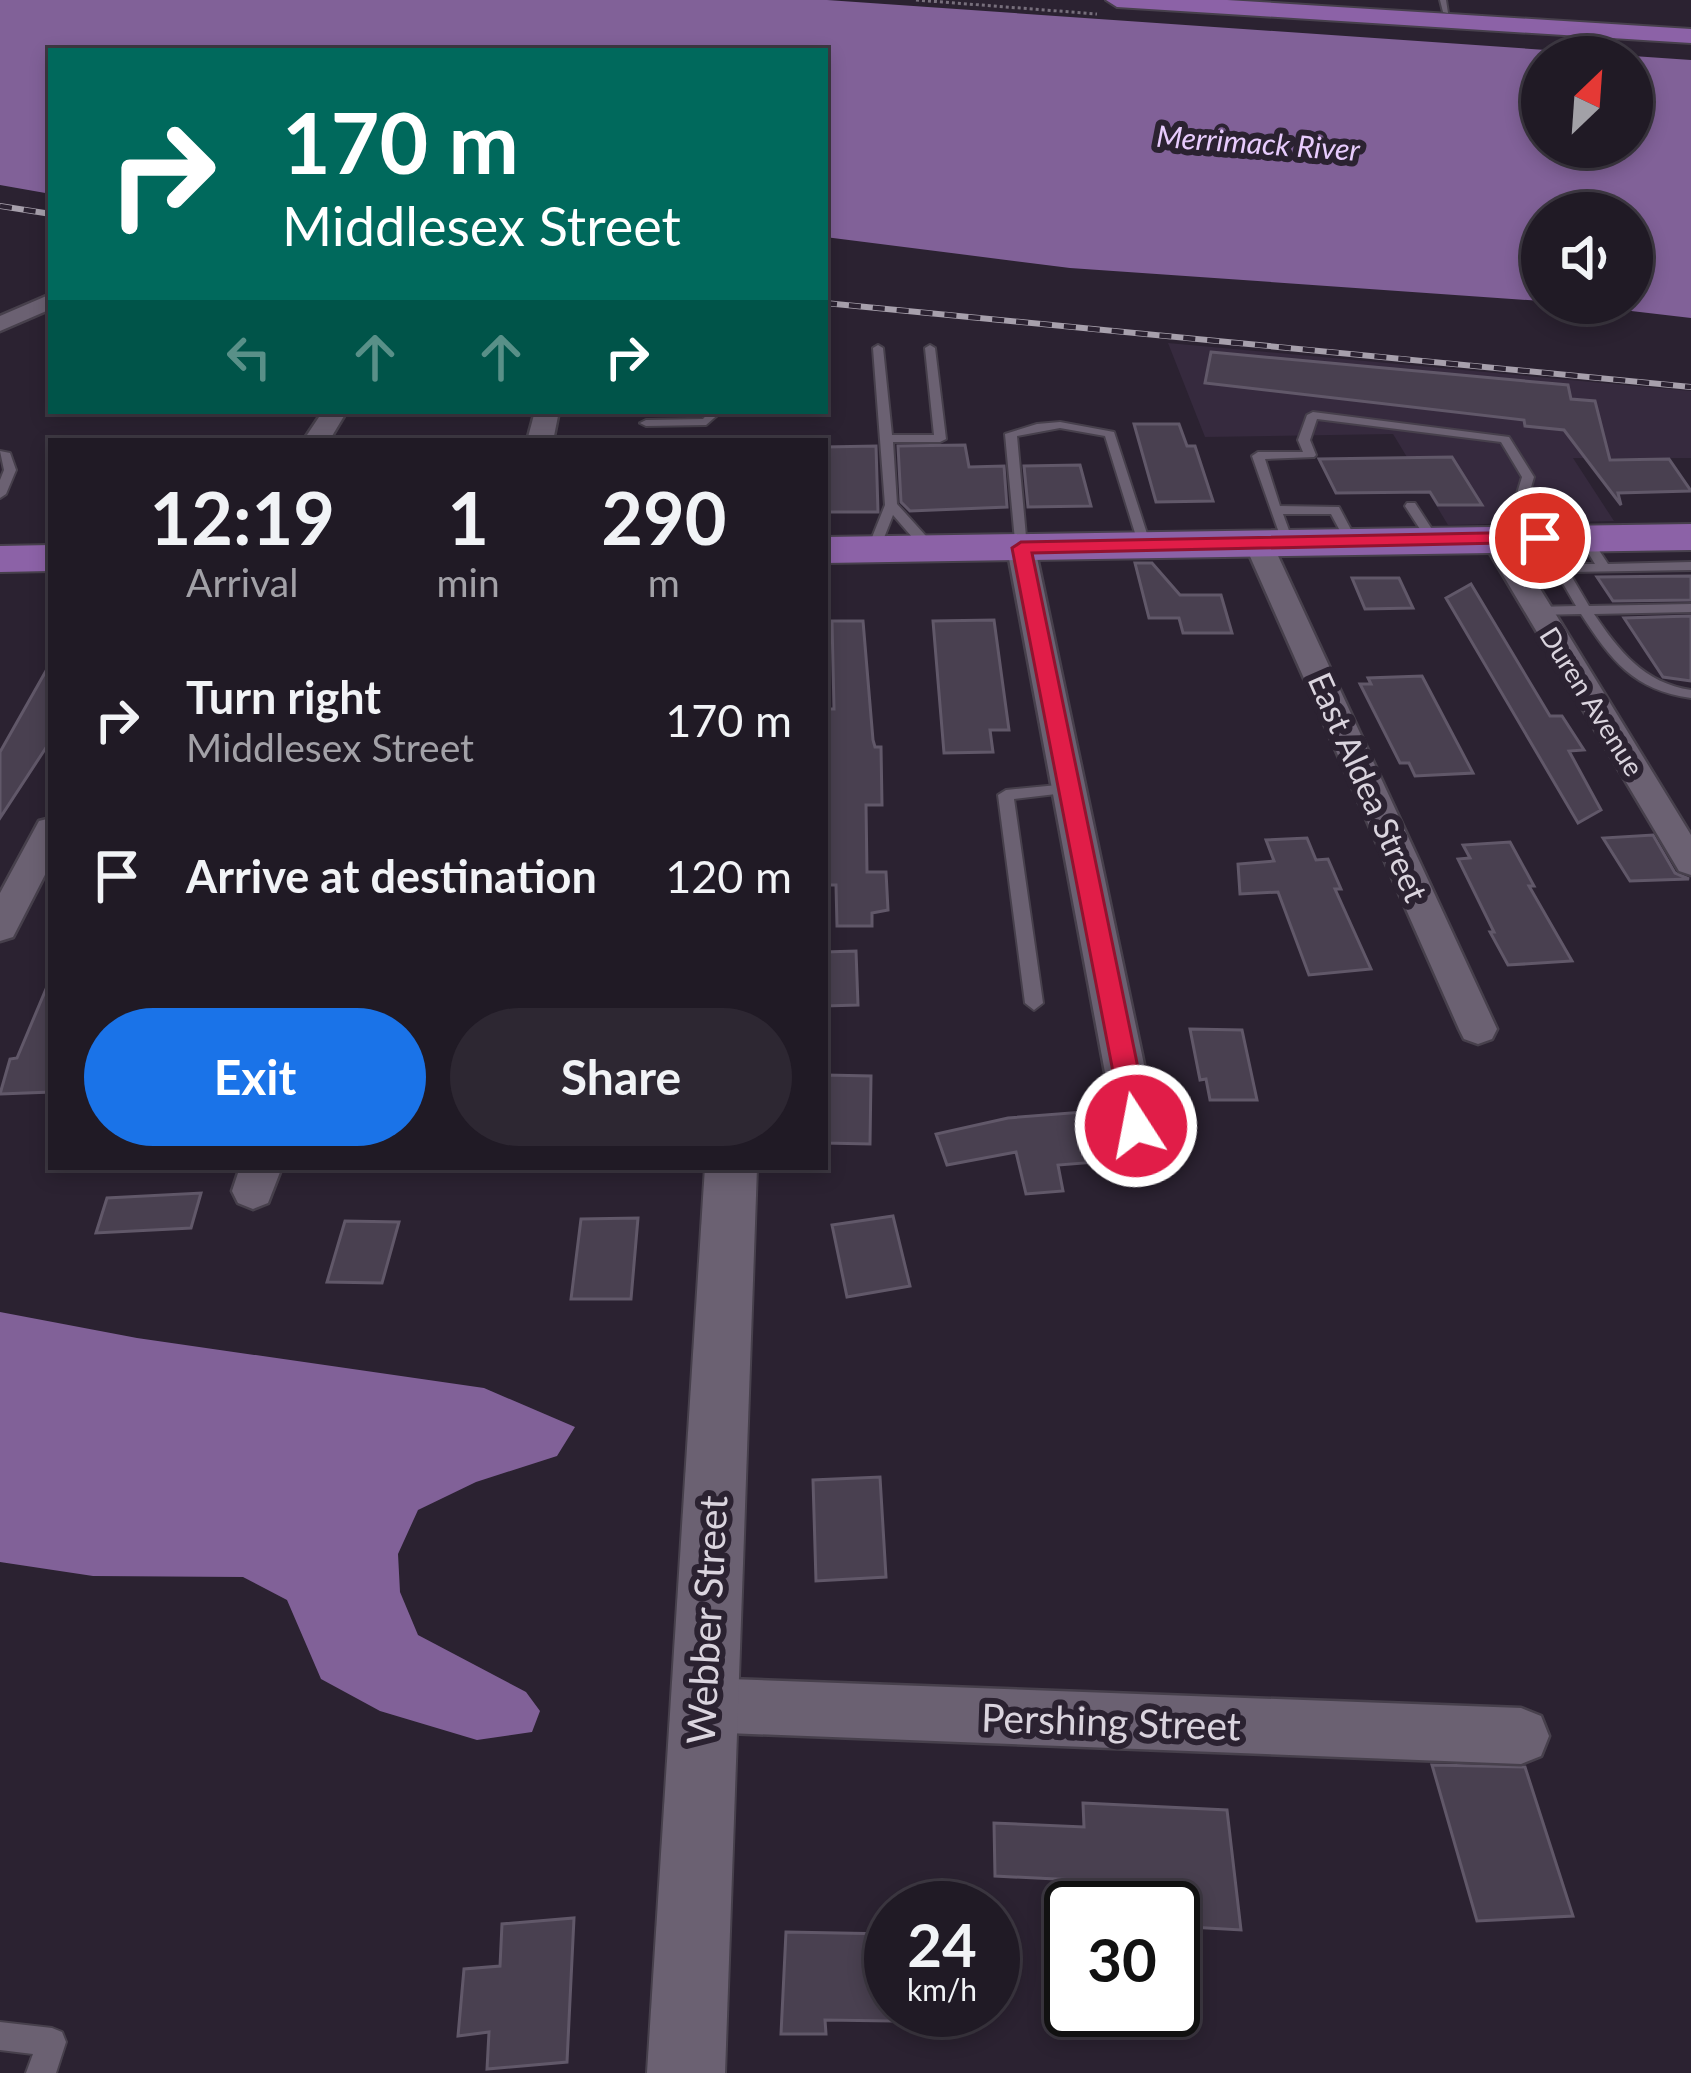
<!DOCTYPE html>
<html lang="en">
<head>
<meta charset="utf-8">
<style>
  body { margin:0; font-family:Lato,sans-serif; background:#2d2732; color:#f1f3f6; height:100vh; display:flex; flex-direction:column; font-size:45px; white-space:nowrap }
  * { box-sizing:border-box; margin:0 }
  p { font-size:39px; color:#a2a1a7 }
  .icon { flex:none; width:66px; height:66px; fill:none; stroke:currentColor; stroke-width:2; stroke-linecap:round; stroke-linejoin:round }
  .map { position:relative; flex:1; overflow:hidden }
  .sheet { position:absolute; left:48px; top:438px; width:780px; height:732px; display:flex; flex-direction:column; background:#201a25; border-radius:0px; box-shadow:0 6px 18px #0003,0 0 0 3px #3d3842 }
  .sheet>* { flex:none }
  .banner { position:absolute; left:48px; top:48px; width:780px; height:366px; border-radius:0px; box-shadow:0 6px 18px #0003,0 0 0 3px #3d3842; background:#00695c; color:#fff; overflow:hidden }
  .needle { width:78px; rotate:25deg }
  .buttons { position:absolute; left:1521px; top:36px; display:grid; gap:24px }
  .buttons a { display:grid; place-items:center; width:132px; height:132px; border-radius:50%; background:#201a25; box-shadow:0 6px 18px #0003,0 0 0 3px #3d3842; font-size:60px }
  .speed { position:absolute; left:864px; top:1881px; display:flex; gap:24px; font-size:60px; font-weight:700; text-align:center }
  .speed>* { display:grid; place-content:center; width:156px; height:156px; border-radius:50%; background:#201a25; box-shadow:0 6px 18px #0003,0 0 0 3px #3d3842; line-height:1 }
  .speed small { font-size:30px; font-weight:400 }
  .speed .limit { border:6px solid #111; border-radius:18px; background:#fff; color:#111 }
  .pin { position:absolute; display:grid; place-items:center; width:102px; height:102px; color:#fff; margin:-51px; border:6px solid #fff; border-radius:50%; box-shadow:0 3px 12px #0007 }
  .me { position:absolute; width:132px; margin:-66px; rotate:349deg; stroke-linejoin:round; filter:drop-shadow(0 0 9px #0008) }
  .turn { display:flex; align-items:center; gap:42px; height:252px; padding:0 36px; font-size:54px }
  .turn .icon { width:156px; height:156px; stroke-width:2.5 }
  .turn b { display:block; font-size:84px; line-height:102px }
  .lanes { display:flex; align-items:center; height:114px; padding:0 36px; background:#0003; justify-content:center; gap:60px; direction:ltr }
  .lanes .off { opacity:.35 }
  .eta { display:flex; justify-content:space-evenly; align-items:center; height:204px; text-align:center }
  .eta b { font-size:72px; font-weight:700; line-height:84px }
  .button { display:flex; gap:24px; margin-top:auto; padding:24px 36px }
  .button a { flex:1; height:138px; border-radius:72px; background:#1a73e8; color:#fff; font-size:48px; font-weight:700; line-height:138px; text-align:center }
  .button a+a { background:#2d2732; color:#f1f3f6 }
  ul { padding:0; list-style:none }
  li { display:flex; align-items:center; gap:36px; height:156px; padding:0 36px }
  li div { flex:1 }
  li b { display:block; font-size:45px }
  li em { font-style:normal }
  .map>svg:first-child { display:block }
  .built { fill:#362a3e }
  .water { fill:#816198; fill-rule:evenodd }
  .building { fill:#494050; stroke:#615869; stroke-width:3 }
  .lines { fill:none; stroke-linecap:round; stroke-linejoin:round }
  .service-casing { stroke:#47404c; stroke-width:4 }
  .minor-casing { stroke:#47404c; stroke-width:5 }
  .tertiary-casing { stroke:#47404c; stroke-width:4 }
  .primary-casing { stroke:#47404c; stroke-width:4 }
  .path { stroke:#776f7c; stroke-width:3; stroke-dasharray:3 3; stroke-linecap:butt }
  .service { fill:#6b6172; fill-rule:evenodd }
  .minor { fill:#6b6172; fill-rule:evenodd }
  .tertiary { fill:#6b6172; fill-rule:evenodd }
  .primary { fill:#8c62a7; fill-rule:evenodd }
  .rail-casing { stroke:#a7a0ac; stroke-width:6 }
  .rail { stroke:#2b2231; stroke-width:4.5; stroke-dasharray:12; stroke-linecap:butt }
  .route { fill:#e11d48; stroke:#92132f; stroke-width:3 }
  .labels { text-anchor:middle; stroke-width:12; stroke-linejoin:round; paint-order:stroke }
  .far-street-label { font-size:27px; fill:#dad4de; stroke:#2b2231 }
  .far-water-label { font-size:30px; font-style:italic; fill:#e8ccfd; stroke:#2b2231 }
  .street-label { font-size:33px; fill:#dad4de; stroke:#2b2231 }
  .near-street-label { font-size:39px; fill:#dad4de; stroke:#2b2231 }
</style>
</head>
<body>
<div class="map">
<svg width="1691" height="2073" viewBox="0 0 1691 2073">
  <rect width="100%" height="100%" fill="#2b2231"/>
  <path class="built" d="M1168 343 1691 391V458H1573L1614 521 1448 525 1393 434 1205 437Z"/>
  <path class="water" d="M0 0H827L1691 60V318L1563 303H1632V213H1542V301L1070 268 825 237V51H51V194L0 185ZM1542 57H1632V147H1542Z
    M0 1312 137 1338 484 1388 575 1427 557 1456 476 1482 418 1510 398 1554 400 1592 418 1635 526 1692 540 1711 532 1732 477 1740 380 1711 321 1679 287 1600 243 1577 93 1576 0 1562Z"/>
  <path class="building" d="M1211 352 1568 385 1571 399 1595 401 1610 460 1669 459 1691 491 1618 493 1621 505 1564 430 1525 426 1524 420 1205 383Z
    M1134 424H1179L1187 446H1195L1213 501 1156 502Z
    M965 445 969 467 1004 466 1007 507 910 511 901 502 898 446Z
    M876 446 878 512H825V447Z
    M1452 457 1482 505H1438L1430 492 1336 493 1319 459Z
    M1080 465 1091 506 1028 507 1024 466Z
    M1135 563H1152L1180 595H1221L1232 633H1183L1179 618H1149Z
    M1691 576V600L1613 601 1597 577Z
    M1352 578H1399L1413 608 1365 609Z
    M1471 584 1550 716H1562L1584 750 1569 751 1601 810 1578 823 1446 598Z
    M1691 616V681L1663 677 1624 618Z
    M994 620 1009 730H990L993 752 944 753 933 621Z
    M832 621H863L873 740 875 747H881L882 805H866L867 872H886L888 910 872 913V926H837L836 885H825V709H834Z
    M51 662V740L0 818V752Z
    M1422 676 1473 773 1415 776 1409 763H1400L1360 684H1371L1368 678Z
    M1653 835 1675 873 1689 879 1630 881 1603 838Z
    M1307 838 1316 860 1328 859 1341 889H1335L1371 969 1309 975 1278 892 1240 894 1238 864 1274 861 1266 840Z
    M1510 842 1534 886H1529L1572 961 1508 965 1490 932H1494L1458 859 1470 858 1463 845Z
    M856 951 858 1005 825 1006V952Z
    M51 977V1092L0 1094 10 1059 17 1058Z
    M1190 1029 1242 1030 1257 1100H1210L1206 1079 1200 1080Z
    M825 1075 871 1076 870 1144 825 1143Z
    M1083 1112 1097 1162 1058 1165 1063 1191 1026 1194 1016 1152 947 1165 936 1134 1008 1118Z
    M201 1193 191 1228 96 1233 107 1198Z
    M893 1216 910 1286 847 1297 832 1225Z
    M638 1218 631 1299H571L581 1219Z
    M345 1221 399 1222 382 1283 327 1282Z
    M880 1477 886 1577 816 1581 813 1480Z
    M1432 1765 1525 1767 1573 1916 1477 1921Z
    M1083 1803 1227 1810 1241 1930 1173 1926V1908H1097L1096 1881 995 1876 994 1823 1084 1827Z
    M574 1918 567 2062 487 2069 489 2032 458 2036 464 1969 500 1966 502 1924Z
    M786 1932 891 1934V2021L825 2020 826 2034H781Z"/>
  <g class="lines">
    <defs>
      <path id="service" d="M1440 0H1446L1448 13 1443 12Z
        M878 345 883 348 892 435H934L925 348 930 345 935 348 946 439 940 442H893L897 504 935 546V552H925L893 515 878 553 867 550 885 505 873 348Z
        M710 411H722L706 425 646 426 640 423 646 420 703 419Z
        M1313 412 1509 437 1534 477 1520 525 1499 541 1489 538 1508 523 1522 477 1501 442 1317 419 1310 440 1316 455 1314 457 1265 459 1280 506 1339 507 1357 541 1347 544 1331 514H1283L1294 544 1284 547 1252 456 1258 452H1303L1298 440 1307 415Z
        M1060 422 1114 432 1151 546 1149 549 1139 546 1105 436 1060 428 1017 436 1027 548 1016 551 1005 434 1037 424Z
        M0 451 10 453 16 470 6 494 0 498V480L4 470Z
        M1407 503H1415L1439 540 1437 543H1429L1405 506Z
        M1581 535H1589L1608 564 1691 562V570L1569 572 1589 606 1691 604V612L1594 614C1619 651 1644 683 1691 690V698C1633 690 1611 660 1581 614L1535 615 1528 611 1535 607 1576 606 1554 568 1560 564H1595L1579 538Z
        M1068 784 1076 789 1073 792 1014 799 1043 1003 1034 1010 1025 1003 998 795 1006 790Z
        M0 2022 52 2028 62 2032 66 2042 56 2073H26L33 2054 0 2050Z"/>
      <path id="minor" d="M51 294V309L0 331V316Z
        M323 411H347L329 441H303Z
        M535 411H559L553 441H527Z
        M1495 530 1509 538 1691 835V875L1679 871 1481 538Z
        M1259 537 1273 545 1497 1029 1492 1039 1478 1044 1464 1039 1459 1029 1245 545Z
        M1021 540 1035 548 1157 1126 1151 1138 1136 1142 1121 1138 1115 1126 1007 548Z
        M51 818V863L13 937 0 941V893L39 821Z
        M240 1167H282L268 1203 253 1209 238 1203 232 1191Z
        M702 1678 1521 1708 1541 1716 1549 1736 1541 1756 1521 1764 702 1732 683 1724 675 1705 683 1686Z"/>
      <path id="tertiary" d="M705 1167H757L725 2073H647Z"/>
      <path id="primary" d="M1106 0H1227L1691 29V43L1117 7Z
        M1691 524V550L825 563V537Z
        M51 545V571L0 572V546Z"/>
    </defs>
    <use href="#service" class="service-casing"/>
    <use href="#minor" class="minor-casing"/>
    <use href="#tertiary" class="tertiary-casing"/>
    <use href="#primary" class="primary-casing"/>
    <path class="path" d="M916 0 1097 14"/>
    <use href="#service" class="service"/>
    <use href="#minor" class="minor"/>
    <use href="#tertiary" class="tertiary"/>
    <use href="#primary" class="primary"/>
    <defs>
      <path id="rail" d="M0 206 51 214
        M825 303 1691 387"/>
    </defs>
    <use href="#rail" class="rail-casing"/>
    <use href="#rail" class="rail"/>
  </g>
  <path class="route" d="M1540 532 1549 538 1547 542 1032 553 1150 1126 1146 1134H1125L1012 548 1021 542Z"/>
  <g class="labels">
    <g class="far-street-label">
      <text transform="translate(1591 702) rotate(58)" y="9">Duren Avenue</text>
    </g>
    <g class="far-water-label">
      <text transform="translate(1258 144) rotate(4)" y="10">Merrimack River</text>
    </g>
    <g class="street-label">
      <text transform="translate(1368 787) rotate(66)" y="12">East Aldea Street</text>
    </g>
    <g class="near-street-label">
      <text transform="translate(707 1620) rotate(-87)" y="14">Webber Street</text>
      <text transform="translate(1111 1722) rotate(2)" y="14">Pershing Street</text>
    </g>
  </g>
</svg>
<div class="buttons">
<a><svg class="needle" viewBox="-14 -14 28 28"><path d="M0-13l5 13h-10z" fill="#e53935"/><path d="M0 13l5-13h-10z" fill="#a2a1a7"/></svg></a>
<a><svg class="icon" aria-label="sound" viewBox="0 0 24 24"><path d="M4 9h4l5-4v14l-5-4H4zM17 9q2 3 0 6"/></svg></a>
</div>
<div class="speed"><div>24<small>km/h</small></div><div class="limit">30</div></div>
<div class="pin" style="left:1540px;top:538px;background:#d93025"><svg class="icon" aria-label="arrive" viewBox="0 0 24 24"><path d="M6 21V4h12l-3 4 3 4H6"/></svg></div>
<svg class="me" style="left:1136px;top:1126px" viewBox="-20 -20 40 40"><circle r="17" fill="#e11d48" stroke="#fff" stroke-width="3"/><path d="M0-11L8 9 0 5-8 9z" fill="#fff"/></svg>
<div class="banner">
<div class="turn"><svg class="icon" aria-label="right" viewBox="0 0 24 24"><path d="M7 20v-9h11M14 6l5 5-5 5"/></svg><div><b>170 m</b>Middlesex Street</div></div>
<div class="lanes"><svg class="icon off" aria-label="left" viewBox="0 0 24 24"><path d="M17 20v-9H6M10 6l-5 5 5 5"/></svg><svg class="icon off" aria-label="ahead" viewBox="0 0 24 24"><path d="M12 20V5M6 11l6-6 6 6"/></svg><svg class="icon off" aria-label="ahead" viewBox="0 0 24 24"><path d="M12 20V5M6 11l6-6 6 6"/></svg><svg class="icon" aria-label="right" viewBox="0 0 24 24"><path d="M7 20v-9h11M14 6l5 5-5 5"/></svg></div>
</div>
<section class="sheet">
<div class="eta">
<div><b>12:19</b><p>Arrival</p></div>
<div><b>1</b><p>min</p></div>
<div><b>290</b><p>m</p></div>
</div>
<ul>
<li><svg class="icon" aria-label="right" viewBox="0 0 24 24"><path d="M7 20v-9h11M14 6l5 5-5 5"/></svg><div><b>Turn right</b><p>Middlesex Street</p></div><em>170 m</em></li>
<li><svg class="icon" aria-label="arrive" viewBox="0 0 24 24"><path d="M6 21V4h12l-3 4 3 4H6"/></svg><div><b>Arrive at destination</b></div><em>120 m</em></li>
</ul>
<div class="button"><a>Exit</a><a>Share</a></div>
</section>
</div>
</body>
</html>
